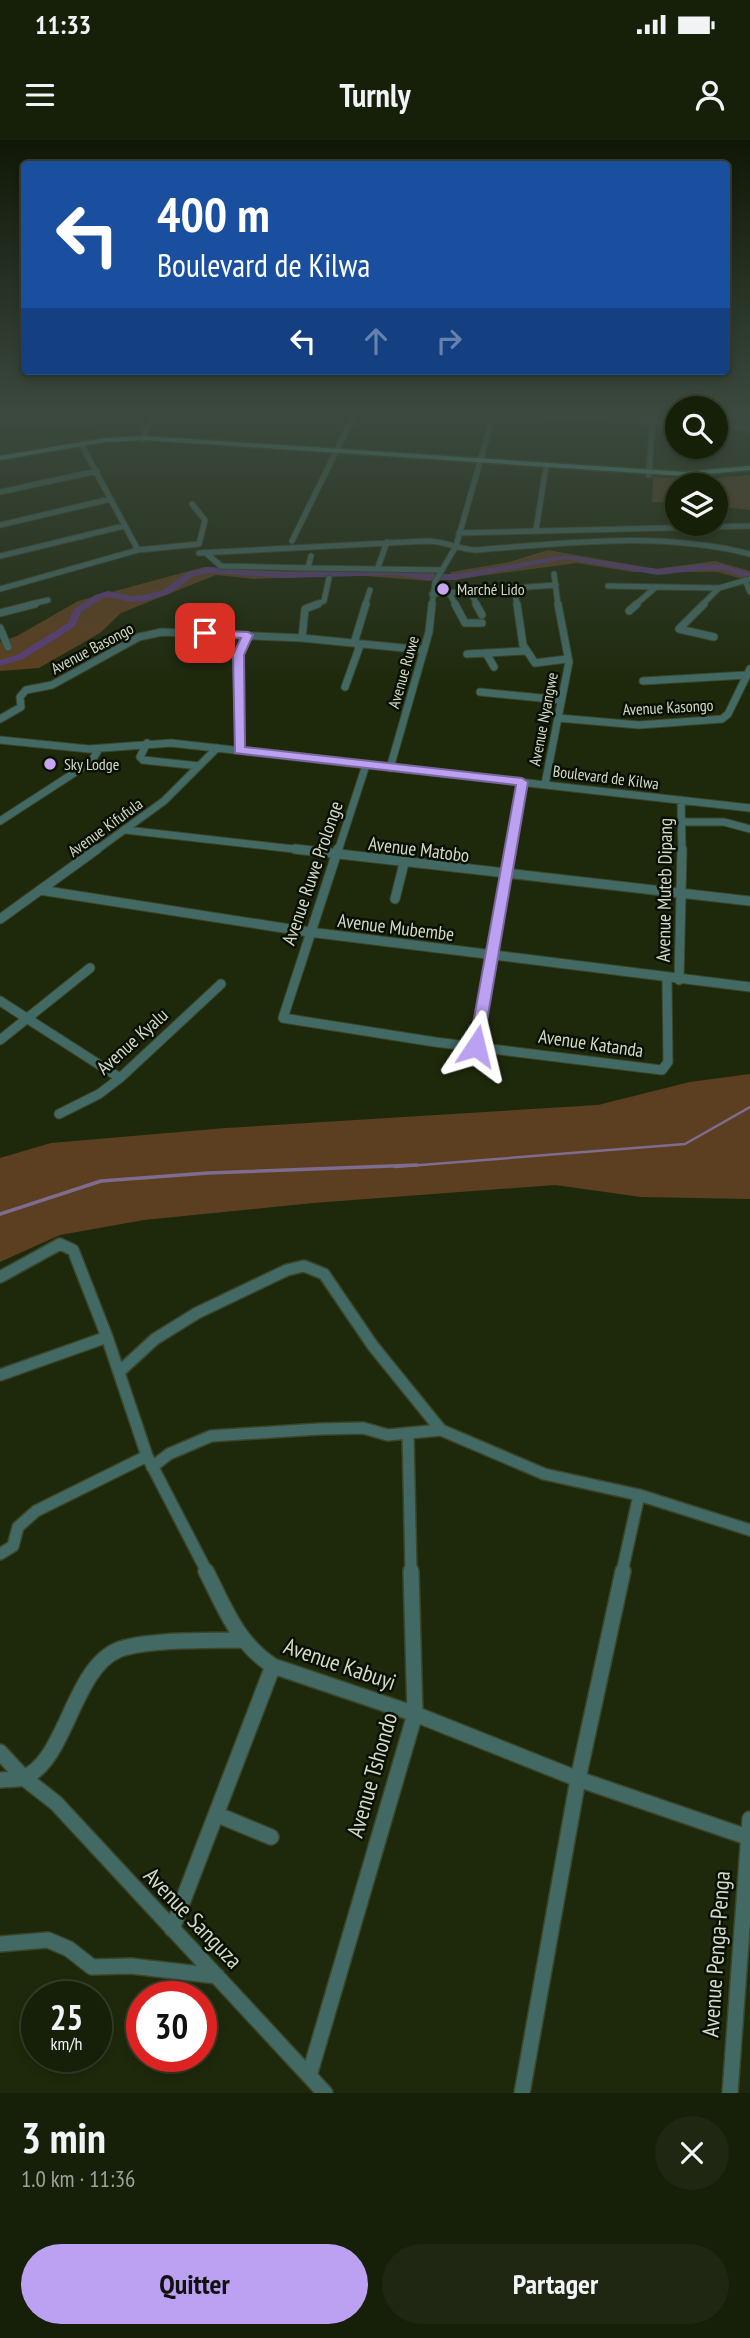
<!DOCTYPE html>
<html lang="fr">
<head>
<meta charset="utf-8">
<style>
  body { margin:0; font-family:"PT Sans Narrow",sans-serif; background:#1f2712; color:#f1f3f6; height:100vh; display:flex; flex-direction:column; font-size:26px; white-space:nowrap }
  * { box-sizing:border-box; margin:0 }
  p { font-size:23px; color:#9ea29c }
  .icon { flex:none; width:38px; height:38px; fill:none; stroke:currentColor; stroke-width:2; stroke-linecap:round; stroke-linejoin:round }
  .map { position:relative; height:1953px; overflow:hidden }
  .details { display:flex; flex-direction:column; background:#161f08; flex:1 }
  .details>* { flex:none }
  .top-card { position:absolute; left:21px; top:21px; width:709px; height:214px; border-radius:7px; box-shadow:0 4px 10px #0003,0 0 0 2px #353d29; background:#1a4fa0; color:#fff; overflow:hidden }
  .fabs { position:absolute; left:665px; top:256px; display:grid; gap:14px }
  .fabs a { display:grid; place-items:center; width:63px; height:63px; border-radius:50%; background:#161f08; box-shadow:0 4px 10px #0003,0 0 0 2px #353d29; font-size:35px }
  .speed { position:absolute; left:21px; top:1841px; display:flex; gap:14px; font-size:35px; font-weight:700; text-align:center }
  .speed>* { display:grid; place-content:center; width:91px; height:91px; border-radius:50%; background:#161f08; box-shadow:0 4px 10px #0003,0 0 0 2px #353d29; line-height:1 }
  .speed small { font-size:18px; font-weight:400 }
  .speed .limit { border:10px solid #d22; background:#fff; color:#111 }
  .pin { position:absolute; display:grid; place-items:center; width:60px; height:60px; color:#fff; margin:-30px; border-radius:14px; box-shadow:0 4px 10px #0006 }
  .me { position:absolute; width:77px; margin:-38px; rotate:10deg; stroke-linejoin:round; filter:drop-shadow(0 0 5px #0008) }
  .turn { display:flex; align-items:center; gap:24px; height:147px; padding:0 21px; font-size:32px }
  .turn .icon { width:91px; height:91px; stroke-width:2.5 }
  .turn b { display:block; font-size:49px; line-height:60px }
  .lanes { display:flex; align-items:center; height:66px; padding:0 21px; background:#0003; justify-content:center; gap:35px; direction:ltr }
  .lanes .off { opacity:.35 }
  .round { display:grid; place-items:center; flex:none; width:74px; height:74px; border-radius:37px; background:#1f2712 }
  .headline { display:flex; align-items:center; justify-content:space-between; height:119px; padding:0 21px }
  h1 { font-size:42px; font-weight:700; line-height:52px }
  .primary-button { display:flex; gap:14px; margin-top:auto; padding:14px 21px }
  .primary-button a { flex:1; height:80px; border-radius:42px; background:#bca0f2; color:#111; font-size:28px; font-weight:700; line-height:80px; text-align:center }
  .primary-button a+a { background:#1f2712; color:#f1f3f6 }
  .status { display:flex; justify-content:space-between; align-items:center; height:49px; padding:0 35px; background:#161f08; direction:ltr }
  .status svg { height:19px; fill:currentColor }
  header { display:flex; justify-content:space-between; align-items:center; height:91px; padding:0 21px; background:#161f08; font-size:32px; font-weight:700 }
  .map>svg:first-child { display:block }
  .built { fill:#25310b }
  .green { fill:#5c3f20 }
  .lines { fill:none; stroke-linecap:round; stroke-linejoin:round }
  .stream-far1 { stroke:#7f6d91; stroke-width:2.5 }
  .stream { stroke:#7f6d91; stroke-width:3.5 }
  .river { fill:#5b3e79; fill-rule:evenodd }
  .minor-far4-casing { stroke:#3b4529; stroke-width:7 }
  .minor-far3-casing { stroke:#3b4529; stroke-width:9 }
  .minor-far2-casing { stroke:#3b4529; stroke-width:11 }
  .minor-far1-casing { stroke:#3b4529; stroke-width:14 }
  .minor-casing { stroke:#3b4529; stroke-width:18 }
  .major-casing { stroke:#3b4529; stroke-width:3 }
  .minor-far4 { stroke:#426964; stroke-width:5 }
  .minor-far3 { stroke:#426964; stroke-width:7 }
  .minor-far2 { stroke:#426964; stroke-width:9 }
  .minor-far1 { stroke:#426964; stroke-width:11 }
  .minor { stroke:#426964; stroke-width:15 }
  .major { fill:#58ada3; fill-rule:evenodd }
  .route { fill:#bca0f2; stroke:#7a689d; stroke-width:2 }
  .poi-dot { fill:#c8a5ef; stroke:#0b1004; stroke-width:2.5 }
  .labels { text-anchor:middle; stroke-width:5; stroke-linejoin:round; paint-order:stroke }
  .far-poi-label { font-size:16px; fill:#d2dac8; stroke:#0b1004; text-anchor:start }
  .far-street-label { font-size:16px; fill:#d2dac8; stroke:#0b1004 }
  .street-label { font-size:19px; fill:#d2dac8; stroke:#0b1004 }
  .near-street-label { font-size:23px; fill:#d2dac8; stroke:#0b1004 }
</style>
</head>
<body>
<div class="status"><b>11:33</b><svg viewBox="0 0 49 12"><path d="M0 12V9h3v3zM5 12V6h3v6zM10 12V3h3v9zM15 12V0h3v12zM26 1h20v11H26zM47 4h2v5h-2z"/></svg></div>
<header><svg class="icon" aria-label="menu" viewBox="0 0 24 24"><path d="M4 6h16M4 12h16M4 18h16"/></svg>Turnly<svg class="icon" aria-label="person" viewBox="0 0 24 24"><circle cx="12" cy="8" r="4"/><path d="M4 21q1-7 8-7t8 7"/></svg></header>
<div class="map">
<svg width="750" height="1953" viewBox="0 0 750 1953">
  <rect width="100%" height="100%" fill="#1e290b"/>
  <path class="built" d="M0 273H104L89 298 0 315Z"/>
  <path class="green" d="M750 335V370L716 366V345H677V363L652 362 653 337 702 340Z
    M548 410 655 429 715 421 750 431V441L717 432H633L577 423 450 440 451 432 509 422Z
    M204 427 250 431 434 432 431 441 351 435 255 439 216 435 121 473 100 493 39 528 0 531V502L17 496 78 461Z
    M750 934V1059L641 1057 555 1045 313 1063 144 1080 60 1095 0 1122V1018L51 1003 226 988 598 965 690 942Z"/>
  <g class="lines">
    <path class="stream-far1" d="M395 1027 685 1004 750 967"/>
    <path class="stream" d="M0 1074 101 1041 208 1033 417 1025"/>
    <path class="river" d="M565 415 658 429 702 424 723 425 750 433V439L722 430H702L658 435 565 419 456 440H427L397 435 285 438 208 433 194 436 169 454 145 461 131 462 108 457 101 459 81 472 75 486 54 500 23 519 0 526V520L17 515 68 483 74 469 95 455 108 451 131 456 144 455 163 450 188 432 208 427 285 432 397 429 427 434H456Z"/>
    <defs>
      <path id="minor-far4" d="M533 273 677 283
        M716 286 750 288
        M143 300 152 273
        M81 304 138 410
        M649 335 653 273
        M0 352 97 331
        M0 385 111 359
        M536 390 546 326
        M459 393 750 386
        M292 401 355 273
        M199 413 426 401C446 401 457 409 476 410 569 403 659 391 750 414
        M206 413 221 426 308 428
        M0 416 124 386
        M311 416 308 428 440 430
        M378 427 387 402
        M554 434 558 465
        M745 440 750 452
        M608 446 719 448
        M514 447 517 465
        M0 449 138 410 199 404 205 380 192 364
        M470 451 477 465
        M449 453 456 465
        M432 454 556 445
        M28 465 48 460
        M314 465 324 461 329 438
        M365 465 370 450
        M432 465 435 442 456 406 494 273
        M635 465 656 447
        M702 465 719 448 750 439"/>
      <path id="minor-far3" d="M455 464 465 483H482
        M476 464 482 475
        M517 464 523 505 535 523 567 519
        M704 464 679 489 714 497
        M629 471 637 464
        M0 473 35 464
        M0 488 8 507
        M302 498 305 469 318 464
        M486 513 494 527
        M467 514 524 511
        M643 541 747 535
        M345 547 359 508 355 500 366 464
        M480 552 561 560
        M558 578 639 585 722 579 728 574 750 529
        M0 579 21 567 20 557 26 550 52 545 139 497 162 492 302 498 424 510
        M0 600 89 609 171 603 750 668
        M147 603 140 617 143 620 199 626
        M239 610V515L248 495
        M390 628 429 492 432 464
        M545 644 569 522 558 464
        M681 660 682 711
        M0 681 91 622 99 609
        M682 682H724L750 689
        M126 690 311 711
        M95 711 164 661 217 608
        M338 711 366 625
        M510 711 522 642"/>
      <path id="minor-far2" d="M295 709 750 761
        M338 709 283 878 435 902 662 930 668 922 667 839
        M40 750 309 792 750 847
        M395 759 404 723
        M0 779 97 709
        M679 840 682 709
        M0 861 120 938
        M0 900 90 828
        M476 906 510 709
        M59 974 99 954 120 938 221 844"/>
      <path id="minor-far1" d="M0 1137 60 1104 73 1110 107 1197 147 1316 207 1432
        M119 1232 155 1199 197 1173 287 1130 304 1126 324 1134 373 1206 441 1290
        M0 1235 107 1197
        M408 1295 411 1432
        M152 1327 169 1314 211 1296 319 1289 363 1288 388 1295 441 1290 544 1334 639 1355 750 1390
        M0 1414 13 1406 18 1387 36 1371 147 1316
        M622 1432 639 1355"/>
      <path id="minor" d="M206 1431C225 1468 237 1503 273 1526L415 1574 578 1639 750 1698
        M0 1612 24 1638 56 1663 325 1953
        M0 1640C7 1639 15 1640 22 1638 66 1624 72 1529 118 1510 145 1499 210 1501 242 1500
        M218 1675 271 1697
        M172 1789 273 1526
        M0 1804 48 1800 69 1809 92 1827 131 1826 217 1836
        M309 1936 415 1574 411 1431
        M522 1953 578 1639 623 1431
        M730 1953 750 1679"/>
      <path id="major" d="M144 296 685 332 750 326V330L685 336 144 300 105 302 0 320V316L105 298Z"/>
    </defs>
    <use href="#minor-far4" class="minor-far4-casing"/>
    <use href="#minor-far3" class="minor-far3-casing"/>
    <use href="#minor-far2" class="minor-far2-casing"/>
    <use href="#minor-far1" class="minor-far1-casing"/>
    <use href="#minor" class="minor-casing"/>
    <use href="#major" class="major-casing"/>
    <use href="#minor-far4" class="minor-far4"/>
    <use href="#minor-far3" class="minor-far3"/>
    <use href="#minor-far2" class="minor-far2"/>
    <use href="#minor-far1" class="minor-far1"/>
    <use href="#minor" class="minor"/>
    <use href="#major" class="major"/>
  </g>
  <linearGradient id="sky" x2="0" y2="1"><stop stop-color="#101706"/><stop offset="0.5" stop-color="#3b493f"/><stop offset="1" stop-color="#3b493f" stop-opacity="0"/></linearGradient>
  <rect width="750" height="547" fill="url(#sky)"/>
  <path class="route" d="M205 490 248 492 253 495 244 515 245 607 522 638 528 642 482 910 476 912 469 906 516 645 235 613 233 515 241 498 201 496 200 493Z"/>
  <g class="poi-dot">
    <circle cx="443" cy="449" r="7"/>
    <circle cx="50" cy="624" r="7"/>
  </g>
  <g class="labels">
    <g class="far-poi-label">
      <text x="457" y="455">Marché Lido</text>
      <text x="64" y="630">Sky Lodge</text>
    </g>
    <g class="far-street-label">
      <text transform="translate(92 508) rotate(-28)" y="6">Avenue Basongo</text>
      <text transform="translate(403 532) rotate(-74)" y="6">Avenue Ruwe</text>
      <text transform="translate(668 567) rotate(-3)" y="6">Avenue Kasongo</text>
      <text transform="translate(543 579) rotate(-79)" y="6">Avenue Nyangwe</text>
      <text transform="translate(606 637) rotate(7)" y="6">Boulevard de Kilwa</text>
      <text transform="translate(105 687) rotate(-36)" y="6">Avenue Kifufula</text>
    </g>
    <g class="street-label">
      <text transform="translate(419 709) rotate(7)" y="7">Avenue Matobo</text>
      <text transform="translate(312 733) rotate(-71)" y="7">Avenue Ruwe Prolonge</text>
      <text transform="translate(664 750) rotate(-89)" y="7">Avenue Muteb Dipang</text>
      <text transform="translate(396 787) rotate(7)" y="7">Avenue Mubembe</text>
      <text transform="translate(132 901) rotate(-42)" y="7">Avenue Kyalu</text>
      <text transform="translate(591 903) rotate(8)" y="7">Avenue Katanda</text>
    </g>
    <g class="near-street-label">
      <text transform="translate(340 1524) rotate(19)" y="8">Avenue Kabuyi</text>
      <text transform="translate(372 1635) rotate(-74)" y="8">Avenue Tshondo</text>
      <text transform="translate(193 1778) rotate(46)" y="8">Avenue Sanguza</text>
      <text transform="translate(716 1814) rotate(-86)" y="8">Avenue Penga-Penga</text>
    </g>
  </g>
</svg>
<div class="fabs">
<a><svg class="icon" aria-label="search" viewBox="0 0 24 24"><circle cx="10" cy="10" r="6"/><path d="M15 15l6 6"/></svg></a>
<a><svg class="icon" aria-label="layers" viewBox="0 0 24 24"><path d="M12 4l9 5-9 5-9-5zM3 14l9 5 9-5"/></svg></a>
</div>
<div class="speed"><div>25<small>km/h</small></div><div class="limit">30</div></div>
<div class="pin" style="left:205px;top:493px;background:#d93025"><svg class="icon" aria-label="arrive" viewBox="0 0 24 24"><path d="M6 21V4h12l-3 4 3 4H6"/></svg></div>
<svg class="me" style="left:476px;top:906px" viewBox="-20 -20 40 40"><path d="M0-17L14 15 0 8-14 15z" fill="#bca0f2" stroke="#fff" stroke-width="4"/></svg>
<div class="top-card">
<div class="turn"><svg class="icon" aria-label="left" viewBox="0 0 24 24"><path d="M17 20v-9H6M10 6l-5 5 5 5"/></svg><div><b>400 m</b>Boulevard de Kilwa</div></div>
<div class="lanes"><svg class="icon" aria-label="left" viewBox="0 0 24 24"><path d="M17 20v-9H6M10 6l-5 5 5 5"/></svg><svg class="icon off" aria-label="ahead" viewBox="0 0 24 24"><path d="M12 20V5M6 11l6-6 6 6"/></svg><svg class="icon off" aria-label="right" viewBox="0 0 24 24"><path d="M7 20v-9h11M14 6l5 5-5 5"/></svg></div>
</div>
</div>
<section class="details">
<div class="headline"><div><h1>3 min</h1><p>1.0 km · 11:36</p></div><a class="round"><svg class="icon" aria-label="close" viewBox="0 0 24 24"><path d="M6 6l12 12M18 6L6 18"/></svg></a></div>
<div class="primary-button"><a>Quitter</a><a>Partager</a></div>
</section>
</body>
</html>
